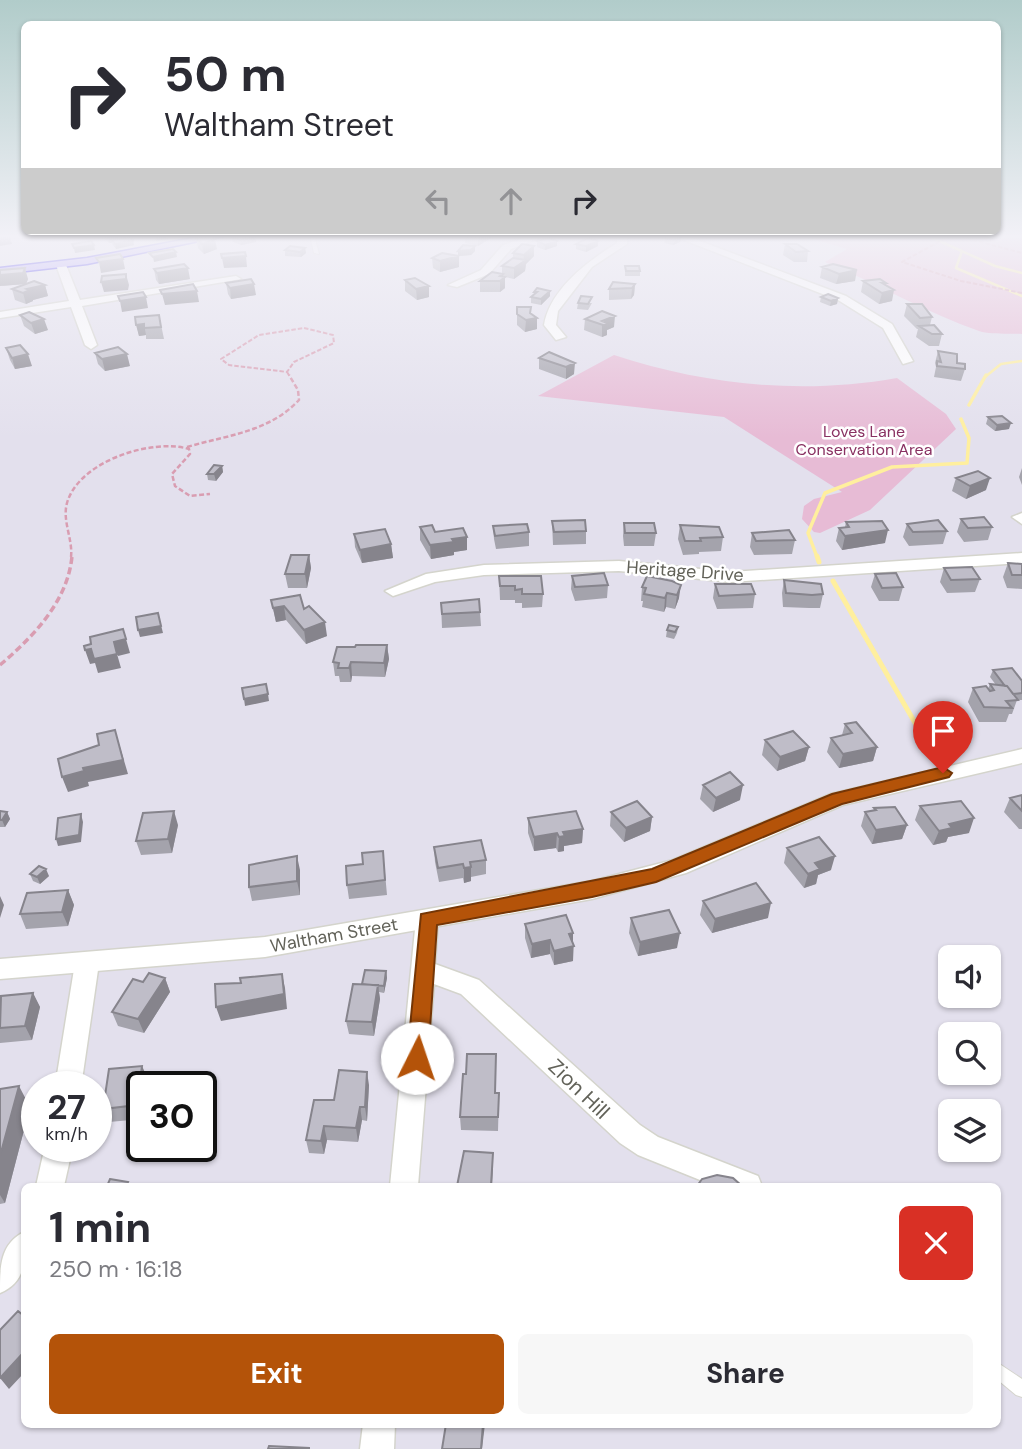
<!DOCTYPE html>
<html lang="en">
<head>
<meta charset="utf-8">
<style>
  body { margin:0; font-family:"DM Sans",sans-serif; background:#f7f7f7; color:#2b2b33; height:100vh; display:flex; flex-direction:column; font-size:26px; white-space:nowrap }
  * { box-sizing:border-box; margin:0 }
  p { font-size:23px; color:#7c7c81 }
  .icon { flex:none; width:38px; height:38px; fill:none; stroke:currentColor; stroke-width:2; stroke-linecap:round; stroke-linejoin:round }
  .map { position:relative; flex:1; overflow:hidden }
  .drawer { position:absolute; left:21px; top:1183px; width:980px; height:245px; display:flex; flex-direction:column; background:#fff; border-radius:10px; box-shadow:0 2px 5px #0004 }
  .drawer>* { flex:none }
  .hud { position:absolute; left:21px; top:21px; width:980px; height:214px; border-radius:10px; box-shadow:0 2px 5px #0004; background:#fff; color:#2b2b33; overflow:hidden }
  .controls { position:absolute; left:938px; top:945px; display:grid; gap:14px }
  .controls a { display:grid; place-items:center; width:63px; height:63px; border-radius:10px; background:#fff; box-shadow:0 2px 5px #0004; font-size:35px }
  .speed { position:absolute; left:21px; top:1071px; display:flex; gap:14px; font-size:35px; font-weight:700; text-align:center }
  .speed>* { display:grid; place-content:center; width:91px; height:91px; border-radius:50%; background:#fff; box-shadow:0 2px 5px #0004; line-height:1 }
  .speed small { font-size:18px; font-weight:400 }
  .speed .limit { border:4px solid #111; border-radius:10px; background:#fff; color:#111 }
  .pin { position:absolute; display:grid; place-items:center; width:60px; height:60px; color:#fff; margin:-72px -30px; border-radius:50% 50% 50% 0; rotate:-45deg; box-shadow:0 0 7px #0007 }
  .pin .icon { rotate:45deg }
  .me { position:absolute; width:77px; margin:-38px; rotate:4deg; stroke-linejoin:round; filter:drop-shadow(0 0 5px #0008) }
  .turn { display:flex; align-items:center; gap:24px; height:147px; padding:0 28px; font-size:32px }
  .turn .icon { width:91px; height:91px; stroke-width:2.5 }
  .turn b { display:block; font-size:49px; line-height:60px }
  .lanes { display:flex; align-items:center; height:66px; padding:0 28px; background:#0003; justify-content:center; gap:35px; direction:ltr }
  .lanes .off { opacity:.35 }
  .round { display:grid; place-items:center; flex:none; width:74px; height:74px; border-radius:10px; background:#f7f7f7 }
  .overview { display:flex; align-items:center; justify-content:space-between; height:119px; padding:0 28px }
  h1 { font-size:42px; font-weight:700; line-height:52px }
  .button { display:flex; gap:14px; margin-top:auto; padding:14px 28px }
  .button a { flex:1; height:80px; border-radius:10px; background:#b45309; color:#fff; font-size:28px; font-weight:700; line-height:80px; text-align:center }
  .button a+a { background:#f7f7f7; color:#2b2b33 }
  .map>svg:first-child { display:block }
  .green { fill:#e7bbd5 }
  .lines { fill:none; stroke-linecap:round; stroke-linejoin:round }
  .stream-far2 { stroke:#ffef9e; stroke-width:2.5 }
  .stream-far1 { stroke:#ffef9e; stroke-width:3.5 }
  .stream { stroke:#ffef9e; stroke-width:5 }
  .service-casing { stroke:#d4d4cc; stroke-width:2 }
  .minor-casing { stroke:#d4d4cc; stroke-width:3 }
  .tertiary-casing { stroke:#d4d4cc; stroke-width:3 }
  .trunk-casing { stroke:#1600ed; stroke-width:3 }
  .path-far2 { stroke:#d99db1; stroke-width:2; stroke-dasharray:4.5 2; stroke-linecap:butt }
  .path-far1 { stroke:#d99db1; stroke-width:2.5; stroke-dasharray:5 2.5; stroke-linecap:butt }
  .path { stroke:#d99db1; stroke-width:3.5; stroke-dasharray:7 3.5; stroke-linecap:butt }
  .service { fill:#fff; fill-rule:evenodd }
  .minor { fill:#fff; fill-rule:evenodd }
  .tertiary { fill:#fff; fill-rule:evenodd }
  .trunk { fill:#a994ff; fill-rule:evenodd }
  .wall { fill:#a4a3ac }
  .shaded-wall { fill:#86848c }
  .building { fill:#bfbdc8; stroke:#86848c; stroke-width:2 }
  .route { fill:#b45309; stroke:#753606; stroke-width:2 }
  .labels { text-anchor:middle; stroke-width:5; stroke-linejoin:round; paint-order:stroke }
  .far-park-label { font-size:16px; fill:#893162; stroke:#fff }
  .street-label { font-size:18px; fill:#626259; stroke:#fff }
  .near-street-label { font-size:21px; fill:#626259; stroke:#fff }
</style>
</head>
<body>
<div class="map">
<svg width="1022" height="1449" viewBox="0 0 1022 1449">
  <rect width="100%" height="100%" fill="#e3e0ed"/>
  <path class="green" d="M801 235H1022V334C1009 333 991 335 979 331 927 313 876 283 825 262L847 249Z
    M614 355C705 385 802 395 897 378L946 414 956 429 870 510 820 533 814 532 802 519 804 506 814 499 842 492 724 417 538 396Z"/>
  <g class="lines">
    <path class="stream-far2" d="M926 235 995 266 1022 273
      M962 251 956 268 1022 296
      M985 377 1001 364 1022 361"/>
    <path class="stream-far1" d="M969 405 986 375
      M817 557 808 533 825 493 892 467 967 463 969 438 961 419"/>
    <path class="stream" d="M817 556 819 562
      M833 581 918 728"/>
    <defs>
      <path id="service" d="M310 235H314L319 254 314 253Z
        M998 1363 1022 1379V1397L1016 1395 998 1380Z"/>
      <path id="minor" d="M533 235H547L511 249 489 274 457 287 448 285 481 270 503 245Z
        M617 235H627V244L592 267 558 311 556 325 566 337 556 340 544 325C550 289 588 261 617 243Z
        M671 235H684L846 296 892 324 913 361 903 364 883 328 838 300Z
        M61 262 66 265 80 300 236 276 241 279 82 306 97 345 91 349 85 345 71 307 0 318V312L69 301 56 265Z
        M1022 513V524L1012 517Z
        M1022 553V563L731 582 619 571 484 575 435 582 393 596 385 591 426 574 484 565 619 561 731 572Z
        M427 910 435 913 438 919 435 964 479 980 640 1125 658 1137 758 1176 762 1186H715L638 1155 620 1143 461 994 434 984 418 1186H390L416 919 419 913Z
        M87 953 95 956 99 963 81 1087H55L75 963 79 956Z
        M45 1146H73L64 1186H36Z
        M24 1232C26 1257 27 1282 0 1293 0 1267 0 1244 24 1232Z
        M363 1424H395L394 1449H360Z"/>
      <path id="tertiary" d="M1022 749V763L843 805 686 873 592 899 265 957 0 979V959L265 937 592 881 673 860 831 794Z"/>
      <path id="trunk" d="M209 235H228L87 264 0 274V268L87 258Z"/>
    </defs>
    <use href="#service" class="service-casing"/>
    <use href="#minor" class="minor-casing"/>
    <use href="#tertiary" class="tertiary-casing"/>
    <use href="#trunk" class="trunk-casing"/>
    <path class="path-far2" d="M951 235 902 262 961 281 1022 293
      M954 235 1022 253
      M304 328 333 335 334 343 294 362 287 372 229 365 221 359 259 335Z
      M287 372 290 377"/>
    <path class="path-far1" d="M187 447C228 435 269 432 299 400L298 390 289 375
      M71 557C73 539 62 521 67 503 79 461 152 438 189 449L190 454 172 474 175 486 190 496 210 494"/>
    <path class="path" d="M0 665C33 637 68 601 72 556"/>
    <use href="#service" class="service"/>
    <use href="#minor" class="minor"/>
    <use href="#tertiary" class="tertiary"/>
    <use href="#trunk" class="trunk"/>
  </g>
  <path class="wall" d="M104 235 119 236 120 239 133 240 134 245 116 249 113 245 112 243H109L105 239Z
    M465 235H491V238L478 246 465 243Z
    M232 237H255L256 242 241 245 233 242Z
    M681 237 680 242 673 245 664 243 665 238Z
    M196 238 217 249 204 254 198 248Z
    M537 241H557V246L545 250 537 247Z
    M598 241V246L586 252 576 249V244Z
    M785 244 808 251 807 262H794L783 255Z
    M475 246V251L471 255 458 256 459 267 440 272 433 268 432 258 458 256Z
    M534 246V256L526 264 525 271 514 279 505 277V288L500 292H480V281L502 274V266L513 258V253Z
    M305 248 306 253 301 257 285 256V250Z
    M625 266 640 271V276H625Z
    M822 267 855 281 836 284 820 278Z
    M154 269 190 279 159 284 156 280Z
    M28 279 26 284 45 285 48 296 33 300V301L26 304 15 300 12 289 26 284 0 286Z
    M405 280 429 286V297L417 300 405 291Z
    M863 281 886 285 892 301 879 304 861 292Z
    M226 283 256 295 231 299 228 294Z
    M635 284 634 295 631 299 609 300V289Z
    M550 291V296L541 305 531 303V297L534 295V292Z
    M821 297 838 298 837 304 830 306 820 302Z
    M578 303H592L588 310 577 309Z
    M907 304 932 317 930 325 942 334 939 346H929L916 337 918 329H917L904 316Z
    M517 307 537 329 525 332 517 325Z
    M20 315 48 330 35 334 24 326Z
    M159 315 164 339H146V335L139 336 135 317Z
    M585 319 614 327 607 330V335L602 337 584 330Z
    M6 348 32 366 15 369 10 360Z
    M938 351 965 369 961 381 934 377 936 367 935 363Z
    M549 352 574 374 566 379 539 369V358Z
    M95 353 130 366 105 371 98 364Z
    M988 417 1009 429 995 431 986 424Z
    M222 466 223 472 216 481 208 480 207 474Z
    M1022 468V485L1019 477Z
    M956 478 986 490 966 499 952 491Z
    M961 519 992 527 988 540 964 542 957 532Z
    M552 521 586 531V544L553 545Z
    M846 522 885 543 842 550 836 541 839 528 845 527Z
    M624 523 656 533 654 546H624L623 536Z
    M907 524 947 531 943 544 909 546 903 537Z
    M680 525 723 537 721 551 699 552V554L683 555 678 539Z
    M493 526 529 532V546L496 549 494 539Z
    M420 527 435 532 467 537V550L454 552V555L431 559 420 540Z
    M752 533 795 540 792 554 754 555 750 547Z
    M354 534 391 544 393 558 362 563 355 547Z
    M309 555 311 568 307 588H288L285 574Z
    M1008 563 1022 564V589L1007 588 1003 577Z
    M944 568 980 579 975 592 947 593 940 582Z
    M875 574 903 587 899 601H879L871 587Z
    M499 576 543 594 542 607 522 608V603H515V600H500Z
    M572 576 608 585 607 598 575 601 571 589Z
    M784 580 823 594 820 608H809L783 607 782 593Z
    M672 581 679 598 675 609 666 607 664 612 642 607 643 601H641L642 587Z
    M715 584 755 594 753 608 717 609 713 598Z
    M271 600 304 609 327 636 306 644 286 620 276 622Z
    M441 603 480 612 481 626 442 628Z
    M678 627 677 633 674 639 666 637 667 630Z
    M387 645 389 659 385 677 352 676 351 682H340L339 676H335L333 662 355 647Z
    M993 670 1022 681V700H1017L1012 714H1009L1006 722H979L968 702 973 688 988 689 990 684 996 685 990 677Z
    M845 724 877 747 873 761 839 768 827 752 831 738 842 735Z
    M765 740 809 747 805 761 777 771 762 755Z
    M703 785 740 800 713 812 700 799Z
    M1022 795V829H1019L1004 812 1010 798Z
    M920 806 969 833 948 837 946 842 933 845 915 820Z
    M874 808 907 825 902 839 872 844 861 826 865 812 873 811Z
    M0 811 7 812 10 819 5 827H0Z
    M611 812 652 817 650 831 624 842 610 826Z
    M528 818 583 829 582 843 564 846V851L558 852 556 848 534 851 528 833Z
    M178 825 172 853 141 855 136 841Z
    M434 847 486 860V874L471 877V881L464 883 463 878 439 882 435 862Z
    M787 848 831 870 818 875 816 884 804 888 784 863Z
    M383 851 387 895 349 899 347 885 363 864Z
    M300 870V895L252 901 249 887Z
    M30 874 49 876 40 884 33 881Z
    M68 890 74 905 68 926 26 929 20 914Z
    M703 901 768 918 712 933 700 915Z
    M631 918 677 948 638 956 629 933Z
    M525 924 572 943 574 946 573 961 554 965 550 954 531 958 525 938Z
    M386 971 387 978 384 993 379 992 380 999 374 1036 349 1034 346 1021 362 984Z
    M165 978 170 992 144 1033 118 1026 112 1012 143 982Z
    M33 993 40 1007 32 1040 0 1043V999Z
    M496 1068 495 1093H499L498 1131 461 1130 460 1117 466 1074Z
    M148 1079 147 1087H142V1119L109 1122 103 1109Z
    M369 1085 367 1121 362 1120 358 1142 327 1140 324 1154 309 1153 306 1140 334 1100Z
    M0 1089 30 1107 5 1203 0 1204Z"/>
  <path class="shaded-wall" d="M0 235H10L12 244 0 246Z
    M163 235H167L168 239 156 241 155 236Z
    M480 235H491V238L478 246V236Z
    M119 236 121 241 112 240V243H109L108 238Z
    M255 237 256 242 241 245 240 240Z
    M681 237 680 242 673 245 674 240Z
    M215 239 217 249 204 254 202 244Z
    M133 240 134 245 116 249 115 244Z
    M557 241V246L545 250V245Z
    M598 241V246L586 252V246Z
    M94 245 95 250 75 253 74 248Z
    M475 246V251L471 255 458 256V251Z
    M534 246V256L526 264 525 271 514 279V268L523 262 524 255Z
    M305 248 306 253 301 257 300 252Z
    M176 252 177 257 154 262 153 257Z
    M246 256 247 267 224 268 222 258Z
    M459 256V267L440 272V261Z
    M123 259 125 269 101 273 99 262Z
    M25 268 28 279 26 284 0 286V275Z
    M188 268 190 279 159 284 157 273Z
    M857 270 855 281 836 284 839 274Z
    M126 274 129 285 128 290 104 292 101 282Z
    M503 274V278L505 277V288L500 292V276Z
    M882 283H886L884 292 894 290 892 301 879 304 882 293Z
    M254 284 256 295 231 299 230 288Z
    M635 284 634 295 631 299 632 288Z
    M45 285 48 296 33 300V301L26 304 23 293 27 289Z
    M429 286V297L417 300 416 289Z
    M197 291 199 302 165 305 162 294Z
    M550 291V296L541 305V299Z
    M146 297 148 308 122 312 120 301Z
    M838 298 837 304 830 306 831 301Z
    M531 307V319L537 318V329L525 332 526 320Z
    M615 316 614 327 607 330V335L602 337V321Z
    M44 319 48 330 35 334 31 323Z
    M144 324 146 335 139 336 136 325Z
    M28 354 32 366 15 369 12 358Z
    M127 354 130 366 105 371 102 359Z
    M575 363 574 374 566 379V367Z
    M1011 423 1009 429 995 431 997 425Z
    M222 466 223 472 216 481 214 474Z
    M990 478 986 490 966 499 970 486Z
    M888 530 885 543 842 550 845 536Z
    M467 537V550L454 552V555L431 559 430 545 452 539Z
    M391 544 393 558 362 563 360 550Z
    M309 555 311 568 307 588 305 574Z
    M681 585 679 598 675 609 677 595Z
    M667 593 666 607 664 612 665 598Z
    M284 606 286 620 276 622 273 608Z
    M158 613 163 633 140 637 138 630Z
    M325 622 327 636 306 644 304 630Z
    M126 639 130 653 118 656 114 642Z
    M387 645 389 659 385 677 384 663Z
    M91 649 117 654 121 668 98 673 95 663 90 664 85 650Z
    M351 662 352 676 351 682 349 668Z
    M268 694 269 701 245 706 244 699Z
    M115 730 128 774 88 782 89 786 68 792 62 777 83 768Z
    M809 747 805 761 777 771 780 757Z
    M877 747 873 761 839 768 843 754Z
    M743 785 740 800 713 812 716 798Z
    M174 811 178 825 172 853 168 839Z
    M7 812 10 819 5 827 2 820Z
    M81 814 83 822 81 842 58 846 56 839Z
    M652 817 650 831 624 842 626 828Z
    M974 818 969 833 948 837 946 842 933 845 939 831 949 824Z
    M907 825 902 839 872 844 876 830Z
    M583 829 582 843 564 846V851L558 852 559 837 563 832Z
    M557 833 556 848 534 851V837Z
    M297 856 300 870V895L297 881Z
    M835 856 831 870 818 875 816 884 804 888 808 874 815 863Z
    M471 867V881L464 883V868Z
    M46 869 49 876 40 884 37 877Z
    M68 890 74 905 68 926 62 912Z
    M0 896 4 905 0 918Z
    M771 903 768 918 712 933 715 919Z
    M573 933V961L554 965V951L569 934Z
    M680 933 677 948 638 956 640 942Z
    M550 940V954L531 958 532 944Z
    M386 971 387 978 384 993V986Z
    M282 974 285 988 287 1009 221 1021 216 1007Z
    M165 978 170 992 144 1033 138 1019Z
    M378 985 380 999 374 1036 372 1022Z
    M33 993 40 1007 32 1040 25 1026Z
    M142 1066 148 1079 147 1087H142V1115L137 1105Z
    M367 1072 369 1085 367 1121 365 1107Z
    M19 1086 30 1107 5 1203 0 1195V1156Z
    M360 1107 362 1120 358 1142 356 1128Z
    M324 1126 327 1140 324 1154 321 1141Z
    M493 1153V1166L492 1186H491Z
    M24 1352V1373L9 1389 0 1378Z
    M483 1424H485L482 1449H481Z"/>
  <path class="building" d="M105 235H118L119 236 108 238Z
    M211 235 215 239 202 244 196 238Z
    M242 235H252L255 237 240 240 232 237Z
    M670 235H674L681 237 674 240 665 238Z
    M130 237 133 240 115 244 112 240Z
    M548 238 557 241 545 245 537 241Z
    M588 238 598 241 586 246 576 244Z
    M91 241 94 245 74 248 72 244Z
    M522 244 534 246 524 255 513 253Z
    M785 244H797L808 251 796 252Z
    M463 245 475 246 471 250 458 251Z
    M290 246 305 248 300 252 285 250Z
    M173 249 176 252 153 257 149 253Z
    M245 252 246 256 222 258 221 254Z
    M442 253 459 256 440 261 432 258Z
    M120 254 123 259 99 262 96 258Z
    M513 258 526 260 514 268 502 266Z
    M184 264 188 268 157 273 154 269Z
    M833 264 857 270 839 274 822 267Z
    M625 266H639L640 271H626Z
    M25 268 23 273 0 275V270Z
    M492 272 503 274 500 276 505 277 500 281H480Z
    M126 274V279L101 282 102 276Z
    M415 278 429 286 416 289 405 280Z
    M251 279 254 284 230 288 226 283Z
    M880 279 886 283H882L894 290 882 293 863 281Z
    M34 281 45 285 27 289 30 290 23 293 12 289Z
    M613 282 635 284 632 288 609 289Z
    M193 284 197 291 162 294 160 290Z
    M537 288 550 291 541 299 531 297 537 292H534Z
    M143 292 146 297 120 301 118 296Z
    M828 294 838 298 831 301 821 297Z
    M581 296 592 297 588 304 578 303Z
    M907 304H922L932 317 920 318Z
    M517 307H531L530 313 537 318 526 320 517 314Z
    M602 311 615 316 602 321 607 323 603 325 585 319Z
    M29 312 44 319 31 323 20 315Z
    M159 315 161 327 144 328V324L136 325 135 317Z
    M934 325 942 334H932L919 326Z
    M20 345 28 354 12 358 6 348Z
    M118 347 127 354 102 359 95 353Z
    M938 351 957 354V363L965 364V369L937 366V361L941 362Z
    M549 352 575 363 566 367 539 358Z
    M1002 416 1011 423 997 425 988 417Z
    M214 465 222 466 214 474H207Z
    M978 471 990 478 970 486 956 478Z
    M984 517 992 527 968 528 961 519Z
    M585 520 586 531 554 532 552 521Z
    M938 520 947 531 913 532 907 524Z
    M882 521 888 530 845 536 839 528 849 527 846 522Z
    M624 523H654L656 533H625Z
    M527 524 529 532 495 536 493 526Z
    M432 525 435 532 463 528 467 537 452 539 454 542 430 545 420 527Z
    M680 525 719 527 723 537 700 538 701 541H685Z
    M385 529 391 544 360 550 354 534Z
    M789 530 795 540 756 541 752 533Z
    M291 555H309L305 574H285Z
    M1008 563 1022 564V575H1012Z
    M972 567 980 579 951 580 944 568Z
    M604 573 608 585 575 587 572 576Z
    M896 573 903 587 882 588 875 574Z
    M499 576H541L543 594H522V589L515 590V586H500Z
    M647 576 672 581 681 585 677 595 667 593 665 598 644 594 646 588 642 587Z
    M784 580 821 584 823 594 812 595 786 593Z
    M715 584H751L755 594 719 596Z
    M300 595 304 609 309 606 325 622 304 630 284 606 273 608 271 600Z
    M479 599 480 612 442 614 441 603Z
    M158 613 161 626 138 630 136 617Z
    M669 625 678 627 675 632 667 630Z
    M123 629 126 639 114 642 117 654 94 659 91 649 85 650 84 646 91 644 90 637Z
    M356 645H387L384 663 351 662 349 668H338L339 663 333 662 337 647H355Z
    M1012 668 1022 681V693L1013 694 1007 686H1005L993 670Z
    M266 684 268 694 244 699 242 688Z
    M990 684 1007 686 1018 700 1006 701 1012 708 984 707 973 688 986 686 990 691 994 690Z
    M856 722 877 747 843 754 831 738 852 733 845 724Z
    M115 730 123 760 83 768 84 771 62 777 58 759 99 745 97 734Z
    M793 731 809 747 780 757 765 740Z
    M730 772 743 785 716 798 703 785Z
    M1022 795V811L1010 798Z
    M637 801 652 817 626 828 611 812Z
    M961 801 974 818 949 824 952 828 939 831 920 806Z
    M895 807 907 825 876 830 865 812 876 810 874 808Z
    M0 811 7 812 2 820H0Z
    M174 811 168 839 136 841 143 813Z
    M576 811 583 829 563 832 565 836 559 837 557 833 534 837 528 818Z
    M81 814 79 835 56 839 58 818Z
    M819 837 835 856 815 863 820 869 808 874 787 848Z
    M481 840 486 860 470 862 471 867 464 868 463 864 438 868 434 847Z
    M383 851 385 880 347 885 346 866 363 864 362 853Z
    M297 856V881L249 887V865Z
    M39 866 46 869 37 877 30 874Z
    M756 883 771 903 715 919 703 901Z
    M68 890 62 912 20 914 27 893Z
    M669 910 680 933 640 942 631 918Z
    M566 915 573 933 569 934 574 946 554 951 550 940 532 944 525 924Z
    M365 970 386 971 384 986 362 984Z
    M149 973 165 978 138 1019 112 1012 133 979 143 982Z
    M282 974 284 994 216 1007 215 984 241 983 240 978Z
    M353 984 378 985 372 1022 346 1021Z
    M33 993 25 1026 0 1028 1 996Z
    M467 1054H496L495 1093H499L498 1117H460L463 1074H466Z
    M142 1066 137 1105 103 1109 109 1069Z
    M339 1070 367 1072 365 1107H360L356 1128 324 1126 321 1141 306 1140 314 1100H334Z
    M19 1086 0 1156V1089Z
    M464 1151 493 1153 491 1185 506 1186H457Z
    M717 1175 733 1178 742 1186H697L702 1179Z
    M110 1179 128 1182 126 1186H107Z
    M18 1311 24 1316V1352L0 1378V1330Z
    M446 1424H483L481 1449H442Z
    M269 1446 309 1448V1449H268Z"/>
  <linearGradient id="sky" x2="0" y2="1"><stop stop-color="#b1ccca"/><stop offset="0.54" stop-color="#f2f1f7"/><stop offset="1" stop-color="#f2f1f7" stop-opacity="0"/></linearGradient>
  <rect width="1022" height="438" fill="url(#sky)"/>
  <path class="route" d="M943 767 952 773 949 777 842 804 656 882 592 897 437 925 428 1058 425 1064 417 1067 410 1064 407 1058 421 914 652 869 832 794Z"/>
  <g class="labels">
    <g class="far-park-label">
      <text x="864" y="437">Loves Lane<tspan x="864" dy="18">Conservation Area</tspan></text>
    </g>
    <g class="street-label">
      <text transform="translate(685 571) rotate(4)" y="6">Heritage Drive</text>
      <text transform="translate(334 935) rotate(-10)" y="6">Waltham Street</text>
    </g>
    <g class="near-street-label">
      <text transform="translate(579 1089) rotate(44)" y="7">Zion Hill</text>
    </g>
  </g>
</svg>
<div class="controls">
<a><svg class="icon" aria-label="sound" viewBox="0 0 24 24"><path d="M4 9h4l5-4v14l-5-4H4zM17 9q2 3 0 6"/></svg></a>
<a><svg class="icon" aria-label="search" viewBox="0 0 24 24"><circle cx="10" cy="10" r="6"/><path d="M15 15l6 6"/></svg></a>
<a><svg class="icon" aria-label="layers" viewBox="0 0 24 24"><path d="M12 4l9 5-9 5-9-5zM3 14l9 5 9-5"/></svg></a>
</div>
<div class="speed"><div>27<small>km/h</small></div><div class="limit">30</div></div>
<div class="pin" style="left:943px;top:773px;background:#d93025"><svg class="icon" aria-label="arrive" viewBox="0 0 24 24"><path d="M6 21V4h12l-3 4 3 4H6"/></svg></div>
<svg class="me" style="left:417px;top:1058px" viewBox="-20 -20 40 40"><circle r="19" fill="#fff"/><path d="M0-13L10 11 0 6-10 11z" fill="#b45309"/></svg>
<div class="hud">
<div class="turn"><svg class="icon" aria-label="right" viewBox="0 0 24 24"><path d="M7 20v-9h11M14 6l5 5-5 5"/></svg><div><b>50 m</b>Waltham Street</div></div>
<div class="lanes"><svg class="icon off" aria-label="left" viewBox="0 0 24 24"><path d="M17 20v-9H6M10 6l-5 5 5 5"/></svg><svg class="icon off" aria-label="ahead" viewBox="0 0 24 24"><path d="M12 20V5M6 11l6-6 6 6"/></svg><svg class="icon" aria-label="right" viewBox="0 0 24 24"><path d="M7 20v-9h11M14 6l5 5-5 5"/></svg></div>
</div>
<section class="drawer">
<div class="overview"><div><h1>1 min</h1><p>250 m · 16:18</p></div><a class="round" style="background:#d93025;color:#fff"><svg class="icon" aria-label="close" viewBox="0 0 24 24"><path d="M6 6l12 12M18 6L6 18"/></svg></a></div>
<div class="button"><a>Exit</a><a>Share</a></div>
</section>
</div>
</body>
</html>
